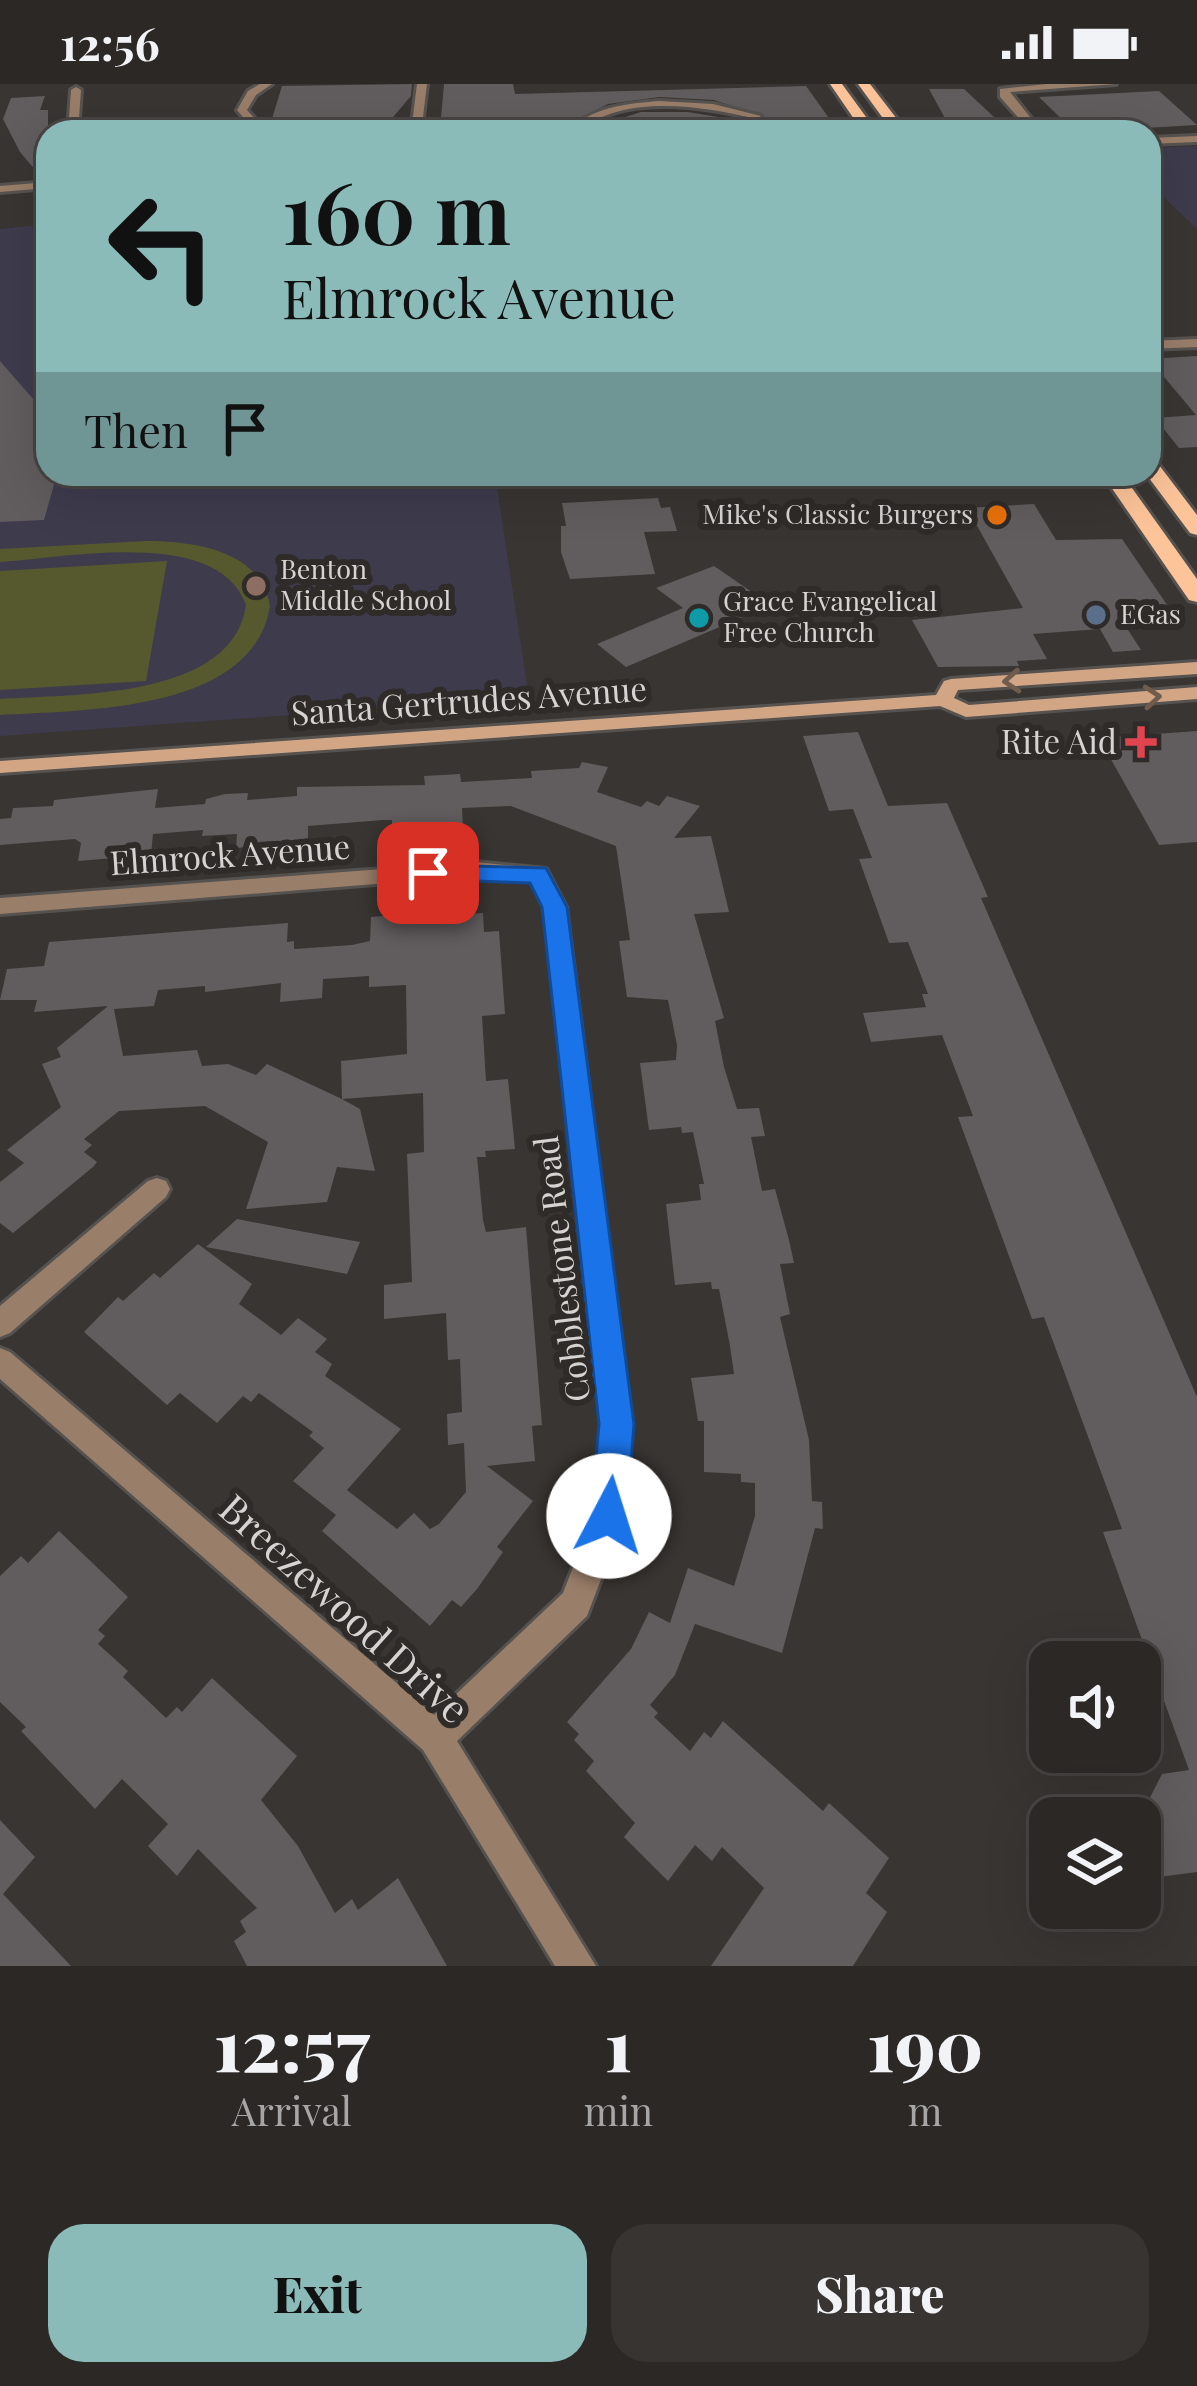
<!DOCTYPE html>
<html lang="en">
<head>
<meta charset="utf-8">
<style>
  body { margin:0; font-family:"Playfair Display",serif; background:#373432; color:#f1f3f6; height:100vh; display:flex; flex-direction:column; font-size:45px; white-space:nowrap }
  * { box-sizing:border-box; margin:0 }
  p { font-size:39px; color:#a6a6a7 }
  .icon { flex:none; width:66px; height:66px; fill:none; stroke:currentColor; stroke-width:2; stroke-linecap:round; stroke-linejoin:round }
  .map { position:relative; height:1882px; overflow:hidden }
  .panel { display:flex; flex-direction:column; background:#2b2826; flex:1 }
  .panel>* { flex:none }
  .hud { position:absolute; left:36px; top:36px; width:1125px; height:366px; border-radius:36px; box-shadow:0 12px 48px #0002,0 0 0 3px #474443; background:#8bbbb9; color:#111; overflow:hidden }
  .tools { position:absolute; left:1029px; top:1557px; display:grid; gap:24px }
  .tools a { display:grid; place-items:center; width:132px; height:132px; border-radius:24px; background:#2b2826; box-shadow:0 12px 48px #0002,0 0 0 3px #474443; font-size:60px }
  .pin { position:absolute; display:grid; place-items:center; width:102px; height:102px; color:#fff; margin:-51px; border-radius:24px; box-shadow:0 6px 18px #0006 }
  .me { position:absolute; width:132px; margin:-66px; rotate:5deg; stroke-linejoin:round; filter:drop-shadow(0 0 9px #0008) }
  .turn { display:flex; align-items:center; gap:42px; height:252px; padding:0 48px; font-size:54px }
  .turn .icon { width:156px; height:156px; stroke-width:2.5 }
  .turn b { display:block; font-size:84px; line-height:102px }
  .then { display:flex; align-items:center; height:114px; padding:0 48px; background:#0003; gap:24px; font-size:45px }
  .eta { display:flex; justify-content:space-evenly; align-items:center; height:204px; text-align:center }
  .eta b { font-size:72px; font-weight:800; line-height:84px }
  .button { display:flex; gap:24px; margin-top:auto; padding:24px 48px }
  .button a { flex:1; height:138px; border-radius:36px; background:#8bbbb9; color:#111; font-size:48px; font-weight:800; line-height:138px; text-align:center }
  .button a+a { background:#373432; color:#f1f3f6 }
  .status { display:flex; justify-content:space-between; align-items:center; height:84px; padding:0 60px; background:#2b2826; direction:ltr }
  .status svg { height:33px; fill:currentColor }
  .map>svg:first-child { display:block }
  .education { fill:#3e3b4d }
  .green { fill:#56592d }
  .building { fill:#615c5e; fill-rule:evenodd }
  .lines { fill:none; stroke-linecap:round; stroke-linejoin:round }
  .minor-casing { stroke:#55524f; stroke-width:6 }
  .secondary-casing { stroke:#55524f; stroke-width:6 }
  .primary-casing { stroke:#55524f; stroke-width:6 }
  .minor { fill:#997e69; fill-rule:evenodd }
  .secondary { fill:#d2a685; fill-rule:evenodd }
  .primary { fill:#fdc499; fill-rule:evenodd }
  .oneway { stroke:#705c4d }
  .route { fill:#1a73e8; stroke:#114b97; stroke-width:3 }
  .food-dot { fill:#e8710a; stroke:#2f2b28; stroke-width:4.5 }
  .education-dot { fill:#8d6e63; stroke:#2f2b28; stroke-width:4.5 }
  .service-dot { fill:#5c6f8a; stroke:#2f2b28; stroke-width:4.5 }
  .culture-dot { fill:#0f9aa8; stroke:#2f2b28; stroke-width:4.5 }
  .health-dot { fill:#e0444e; stroke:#2f2b28; stroke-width:4.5 }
  .labels { text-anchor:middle; stroke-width:12; stroke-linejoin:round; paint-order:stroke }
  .far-poi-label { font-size:27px; fill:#d6d4d2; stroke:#2f2b28; text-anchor:start }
  .street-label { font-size:33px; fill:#d6d4d2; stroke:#2f2b28 }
  .poi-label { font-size:33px; fill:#d6d4d2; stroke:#2f2b28; text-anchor:end }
  .near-street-label { font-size:39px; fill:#d6d4d2; stroke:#2f2b28 }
</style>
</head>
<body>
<div class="status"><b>12:56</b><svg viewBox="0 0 49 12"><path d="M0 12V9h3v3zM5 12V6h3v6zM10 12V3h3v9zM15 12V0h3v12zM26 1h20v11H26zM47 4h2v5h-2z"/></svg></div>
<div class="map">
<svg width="1197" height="1882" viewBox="0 0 1197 1882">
  <rect width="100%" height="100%" fill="#393532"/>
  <path class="education" d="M1197 62V145L1149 99V64Z
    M48 140V390H495L529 614 0 652V145Z"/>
  <path class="green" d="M146 457C193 457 261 466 270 522 253 629 81 626 0 631V615C70 610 233 616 246 521 218 442 66 474 0 478V465Z
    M167 477 146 597 0 606V487Z"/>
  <path class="building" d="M412 0 411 12 388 39 271 38 282 2Z
    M444 0H513L515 10 806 2 839 48 591 44 641 28H688L755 39 765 33 714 16 659 13 608 20 571 39 555 35 551 48H450L440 45Z
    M929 5H964L1010 48H968L960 38H947Z
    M1159 7 1197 41 1075 48 1039 13Z
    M45 12 40 26H48V94H42L20 68 3 35 11 14Z
    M1197 272V363L1179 364 1155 334 1196 331 1149 275Z
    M0 277 48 332V390H57L44 436 0 438Z
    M658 414 661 424 670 423 677 447 644 448 655 490 570 495 561 468V442H566L562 419Z
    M1034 420 1056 456 1122 455 1174 531 1121 535 1141 566 1113 568 1100 545 1033 550 1047 575 1017 577 1019 582 938 583 912 536 1023 524 967 424Z
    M714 482 771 521 626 583 597 560 683 524 656 504Z
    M1197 647V758L1159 761 1099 654Z
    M858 648 888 722 947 719 988 813 981 814 1197 1313V1788L1159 1793 1140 1733 1162 1690 1189 1686 1103 1448 1122 1445 1044 1233 1032 1235 958 1033 973 1032 942 951 871 958 863 929 926 923 922 910H928L908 858 889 859 859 775 872 774 853 725 829 727 803 652Z
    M582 678 608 683 597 708 641 723 647 717 659 722 667 712 700 722 674 754 711 752 729 828 694 830 724 934 715 937 724 983 737 1025 759 1024 765 1052 751 1053 762 1107 775 1105 789 1156 794 1179 780 1180 790 1230 780 1233 809 1356 812 1417 822 1418 823 1445 815 1444 782 1569 695 1540 675 1591 650 1621 658 1629 654 1633 690 1667 704 1648 711 1654 723 1637 823 1727 829 1719 889 1774 866 1809 887 1828 853 1882H711L764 1804 722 1763 712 1777 695 1761 668 1797 624 1753 635 1739 586 1687 594 1677 574 1656 579 1650 567 1638 631 1565 649 1528 670 1539 688 1484 734 1502 755 1432V1399L741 1398V1390L704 1388V1337H698L691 1294 734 1290 730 1262 719 1205H712L711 1198 675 1201 666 1120 701 1116 699 1100H704L693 1048 682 1049 681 1043 649 1046 640 979 676 976 677 961 668 916 627 913 619 857 630 856 616 762 511 722 462 724 463 745 392 753V736H383L308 742V759L275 761 236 764 237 750 202 752 203 746 153 750 151 771 78 777 81 759 75 755 0 761V735L11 734 13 724 53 722 54 716 158 705 155 724 205 720 206 715 225 710 248 709 247 716 297 712V703L425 701 424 692 460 690 461 698 532 694 531 687 579 684Z
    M453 826V831L483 829 484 848 499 847 505 930 482 932 486 997 508 995 515 1065 485 1067 486 1073H477L483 1136 486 1148 526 1143 542 1341 532 1342 535 1377 487 1382 533 1417 497 1463 503 1468 477 1505 461 1523 452 1516 430 1542 322 1447 336 1431 293 1397 324 1364 309 1352 313 1348 259 1309 251 1318 243 1312 217 1339 180 1309 167 1321 84 1248 118 1213 123 1217 154 1189 160 1194 198 1160 252 1200 239 1220 281 1251 298 1234 327 1255 315 1268 332 1280 325 1292 401 1345 347 1406 397 1445 414 1429 430 1445 439 1440 466 1408 464 1359 448 1361 447 1330 462 1328 460 1275 448 1276 446 1229 384 1235V1201L412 1198 407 1070 424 1068 423 1009 342 1015 360 1025 375 1087 337 1083 327 1118 246 1125 268 1058 205 1022 119 1027 84 1055 92 1061 84 1068 97 1078 93 1083 13 1149 0 1139V1098L24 1079 7 1066 61 1023 42 980 61 973 57 964 108 922 34 928 37 916H0L7 885 44 882 49 858 288 839 287 858 294 857V865L352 861 370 857 371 833ZM369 892V903L406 901 407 970 341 977 342 1015 267 980 256 991 228 980 202 982 197 966 123 972 114 925 154 922 158 906 205 902V908L281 899 280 918 322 914 323 895Z
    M237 1135 305 1148 360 1158 347 1190 206 1163Z
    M59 1447 128 1513 98 1546 105 1552 98 1560 128 1587 123 1593 166 1634 177 1623 182 1628 212 1594 297 1672 261 1716 298 1762 335 1829 352 1815 358 1826 398 1794 447 1882H247L234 1857 246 1848 240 1837 257 1824 198 1765 177 1792 148 1762 168 1740 122 1695 95 1725 21 1647 26 1643 0 1618V1492L21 1472 28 1479Z
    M0 1736 35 1773 3 1810 71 1882H0Z"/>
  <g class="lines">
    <defs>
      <path id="minor" d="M260 0H272L256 11 247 26 264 45 303 48H249L253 45 237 26 248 7Z
        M417 0H427L422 41 415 48H403L412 40Z
        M1047 0H1116L1010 8 1042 48H1031L1000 13V5Z
        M76 3 81 6 78 48H68L71 6Z
        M659 17 713 20 761 32 756 35C703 22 623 9 578 48H567C592 23 624 20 659 17Z
        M1197 52V58L1149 60V54Z
        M48 98V104L0 108V102Z
        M1197 255V263L1149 265V257Z
        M475 778 546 785 566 823 631 1340 625 1432 587 1532 457 1657 596 1882H555L423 1666 0 1295V1264L10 1268 434 1631 563 1509 593 1432 601 1340 544 823 531 797 475 792 0 830V814Z
        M157 1094 166 1097 170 1105 166 1113 10 1249 0 1253V1222L148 1097Z"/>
      <path id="secondary" d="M1197 578V590L958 606 954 614 969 621 1197 603V615L966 633 940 622 0 689V677L936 611 944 597 951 595Z"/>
      <path id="primary" d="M830 0H842L877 48H863Z
        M858 0H870L907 48H893Z
        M1149 375 1156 377 1197 431V451L1190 449 1146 390Z
        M1102 390H1122L1197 495V518L1189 516Z"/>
    </defs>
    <use href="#minor" class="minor-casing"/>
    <use href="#secondary" class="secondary-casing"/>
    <use href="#primary" class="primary-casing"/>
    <use href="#minor" class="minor"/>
    <use href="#secondary" class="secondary"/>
    <use href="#primary" class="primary"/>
  </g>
  <defs><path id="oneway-chevron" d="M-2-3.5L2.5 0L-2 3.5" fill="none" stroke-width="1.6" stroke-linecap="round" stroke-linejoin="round" transform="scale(3)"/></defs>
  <g class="oneway">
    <use href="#oneway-chevron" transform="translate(1012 597) rotate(176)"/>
    <use href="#oneway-chevron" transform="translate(1152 613) rotate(-5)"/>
  </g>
  <path class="route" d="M428 781 546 784 567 823 634 1340 627 1432 622 1445 609 1450 596 1445 591 1432 599 1340 542 823 530 799 419 795 415 789Z"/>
  <circle class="food-dot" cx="997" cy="431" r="12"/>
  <circle class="education-dot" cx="256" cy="502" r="12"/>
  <circle class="service-dot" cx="1096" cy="531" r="12"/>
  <circle class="culture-dot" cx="699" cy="534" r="12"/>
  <path class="health-dot" d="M1135 640h12v12h12v12h-12v12h-12v-12h-12v-12h12z"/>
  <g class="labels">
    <g class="far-poi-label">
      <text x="973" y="440" text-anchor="end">Mike's Classic Burgers</text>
      <text x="280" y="495">Benton<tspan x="280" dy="31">Middle School</tspan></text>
      <text x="723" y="527">Grace Evangelical<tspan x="723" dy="31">Free Church</tspan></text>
      <text x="1120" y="540">EGas</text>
    </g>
    <g class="street-label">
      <text transform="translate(469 617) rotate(-4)" y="12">Santa Gertrudes Avenue</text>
      <text transform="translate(230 771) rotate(-4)" y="12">Elmrock Avenue</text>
      <text transform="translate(562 1185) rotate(-97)" y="12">Cobblestone Road</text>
    </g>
    <g class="poi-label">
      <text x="1117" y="670">Rite Aid</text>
    </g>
    <g class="near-street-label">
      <text transform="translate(344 1525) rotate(42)" y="14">Breezewood Drive</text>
    </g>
  </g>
</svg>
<div class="tools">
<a><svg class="icon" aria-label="sound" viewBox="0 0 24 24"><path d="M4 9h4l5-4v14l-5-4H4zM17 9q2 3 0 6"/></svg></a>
<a><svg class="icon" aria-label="layers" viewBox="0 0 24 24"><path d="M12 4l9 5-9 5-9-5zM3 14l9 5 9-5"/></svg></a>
</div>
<div class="pin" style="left:428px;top:789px;background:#d93025"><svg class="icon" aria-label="arrive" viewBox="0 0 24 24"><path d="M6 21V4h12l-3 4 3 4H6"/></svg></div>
<svg class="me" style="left:609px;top:1432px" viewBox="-20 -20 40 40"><circle r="19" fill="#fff"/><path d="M0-13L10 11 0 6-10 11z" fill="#1a73e8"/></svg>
<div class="hud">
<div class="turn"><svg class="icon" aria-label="left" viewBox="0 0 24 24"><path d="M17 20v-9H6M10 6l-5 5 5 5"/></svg><div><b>160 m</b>Elmrock Avenue</div></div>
<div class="then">Then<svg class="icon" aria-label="arrive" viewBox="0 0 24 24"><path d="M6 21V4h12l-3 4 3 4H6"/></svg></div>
</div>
</div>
<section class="panel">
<div class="eta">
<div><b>12:57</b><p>Arrival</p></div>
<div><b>1</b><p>min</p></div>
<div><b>190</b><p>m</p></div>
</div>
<div class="button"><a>Exit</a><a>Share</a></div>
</section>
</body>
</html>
